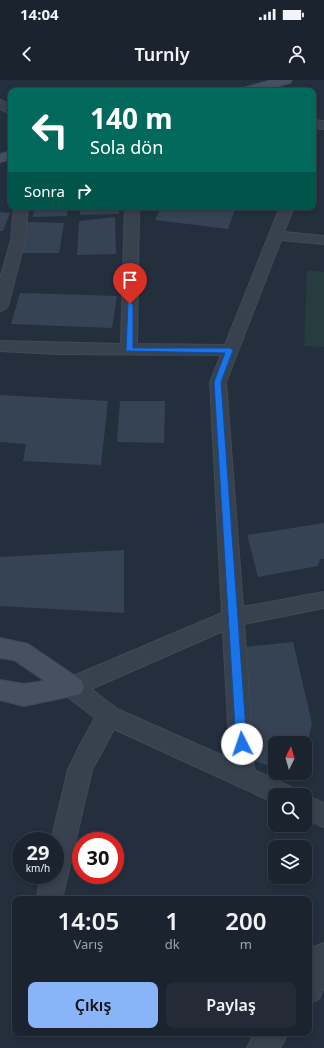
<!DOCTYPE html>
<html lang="tr">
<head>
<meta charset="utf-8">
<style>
  body { margin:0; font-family:"Noto Sans",sans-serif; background:#242b36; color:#f1f3f6; height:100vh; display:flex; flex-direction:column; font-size:15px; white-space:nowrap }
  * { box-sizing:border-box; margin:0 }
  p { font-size:13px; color:#a0a4aa }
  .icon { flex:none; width:22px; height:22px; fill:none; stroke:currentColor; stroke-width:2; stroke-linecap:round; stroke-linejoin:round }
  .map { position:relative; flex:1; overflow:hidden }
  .side { position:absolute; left:12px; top:816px; width:300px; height:140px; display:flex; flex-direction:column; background:#1b232e; border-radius:8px; box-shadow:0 2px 6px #0003,0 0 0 1px #39404a }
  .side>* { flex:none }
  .banner { position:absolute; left:8px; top:8px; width:308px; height:122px; border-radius:8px; box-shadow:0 2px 6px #0003,0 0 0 1px #39404a; background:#00695c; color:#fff; overflow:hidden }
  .needle { width:26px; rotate:5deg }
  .tools { position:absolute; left:268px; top:656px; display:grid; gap:8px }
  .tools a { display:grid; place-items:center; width:44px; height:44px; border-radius:8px; background:#1b232e; box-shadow:0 2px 6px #0003,0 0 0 1px #39404a; font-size:20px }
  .speed { position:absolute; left:12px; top:752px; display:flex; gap:8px; font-size:20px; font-weight:700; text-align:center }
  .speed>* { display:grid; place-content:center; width:52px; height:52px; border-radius:50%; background:#1b232e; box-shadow:0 2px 6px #0003,0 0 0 1px #39404a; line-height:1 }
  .speed small { font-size:10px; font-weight:400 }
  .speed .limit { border:6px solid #d22; background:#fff; color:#111 }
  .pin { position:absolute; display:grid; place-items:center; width:34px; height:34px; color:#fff; margin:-41px -17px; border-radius:50% 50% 50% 0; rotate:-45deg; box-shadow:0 0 4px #0007 }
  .pin .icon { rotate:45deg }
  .me { position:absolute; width:44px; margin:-22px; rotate:356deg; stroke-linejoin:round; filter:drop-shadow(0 0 3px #0008) }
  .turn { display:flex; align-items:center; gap:14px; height:84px; padding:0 16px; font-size:18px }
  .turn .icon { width:52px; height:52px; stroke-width:2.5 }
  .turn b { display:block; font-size:28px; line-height:34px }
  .then { display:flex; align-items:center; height:38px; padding:0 16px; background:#0003; gap:8px; font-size:15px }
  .eta { display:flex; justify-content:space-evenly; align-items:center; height:68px; text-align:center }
  .eta b { font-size:24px; font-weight:600; line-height:28px }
  .action { display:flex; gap:8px; margin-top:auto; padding:8px 16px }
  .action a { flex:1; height:46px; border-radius:8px; background:#8ab4f8; color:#111; font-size:16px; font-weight:600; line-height:46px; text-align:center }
  .action a+a { background:#242b36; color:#f1f3f6 }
  .status { display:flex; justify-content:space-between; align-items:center; height:28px; padding:0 20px; background:#1b232e; direction:ltr }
  .status svg { height:11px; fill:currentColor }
  header { display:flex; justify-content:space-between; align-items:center; height:52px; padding:0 16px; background:#1b232e; font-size:18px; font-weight:600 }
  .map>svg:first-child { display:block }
  .green { fill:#263c3f }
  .building { fill:#364354 }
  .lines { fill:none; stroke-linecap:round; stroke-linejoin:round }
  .street-casing { stroke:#414a57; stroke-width:2 }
  .secondary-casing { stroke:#414a57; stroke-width:2 }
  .street { fill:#38414e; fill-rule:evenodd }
  .secondary { fill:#465061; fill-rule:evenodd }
  .route { fill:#1a73e8; stroke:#114b97 }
</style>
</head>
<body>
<div class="status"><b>14:04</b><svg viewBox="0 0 49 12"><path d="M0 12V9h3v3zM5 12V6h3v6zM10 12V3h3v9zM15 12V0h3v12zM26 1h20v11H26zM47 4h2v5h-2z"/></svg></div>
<header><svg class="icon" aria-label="back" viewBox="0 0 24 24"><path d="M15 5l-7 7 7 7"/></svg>Turnly<svg class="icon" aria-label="person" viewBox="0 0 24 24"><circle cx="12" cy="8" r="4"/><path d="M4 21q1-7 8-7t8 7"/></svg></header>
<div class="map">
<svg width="324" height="968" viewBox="0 0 324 968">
  <rect width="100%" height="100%" fill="#242f3e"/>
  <path class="green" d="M307 190 324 192V267L304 266Z"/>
  <path class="building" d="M34 127H68L67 136 33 137Z
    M80 127H119V134L80 135Z
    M161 127H236L228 149 155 140Z
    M0 132 10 133 3 151H0Z
    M115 137 116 174 77 175 79 141Z
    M27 142 64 143 59 173H20Z
    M20 213 117 216 112 248 11 244Z
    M0 315 108 321 101 385 23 381 26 364 0 362Z
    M120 321H165L164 363 117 362Z
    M324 443V479H320L318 486 258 497 247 455Z
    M124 470V533L0 526V477Z
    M293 562 312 643 306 672 305 663H275V688L252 680 244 567Z"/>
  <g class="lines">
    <defs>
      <path id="street" d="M0 20 11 25V34L0 29Z
        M313 40 324 41V49L313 48Z
        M14 127H28L25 160 8 226 5 229 0 231V199L11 160Z
        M125 127H139L137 264 225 265 280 127H294L284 152 324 156V164L281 160 226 302 243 527 324 512V528L244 544 254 690 291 707 294 715H275V723L114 649 92 690 62 819H36L42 795H55V761H51L68 690 80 665 95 638 64 614 61 607 64 600 222 533 210 302 221 275 58 274 0 271V261L121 264ZM223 551 230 679 117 629 91 609Z
        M304 715H305L324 723V747L305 739Z
        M324 863V907L319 919 309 923V879L314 867Z
        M255 953H288L280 968H247Z"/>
      <path id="secondary" d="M272 0H292L290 3 261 11H241L243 8Z
        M11 71V79L0 82V74Z
        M0 558 28 564 81 600 84 607 81 614 24 626 0 620V600L24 604 45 601 14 580 0 578Z"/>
    </defs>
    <use href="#street" class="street-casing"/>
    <use href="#secondary" class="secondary-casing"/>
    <use href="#street" class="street"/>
    <use href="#secondary" class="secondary"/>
  </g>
  <path class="route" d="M128 222 133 224V268H230L233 270 221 302 247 664 245 667 242 668 238 667 236 664 214 302 225 273 126 271Z"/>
</svg>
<div class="tools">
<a><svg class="needle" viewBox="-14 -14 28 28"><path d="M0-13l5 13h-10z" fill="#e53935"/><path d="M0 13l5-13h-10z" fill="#a0a4aa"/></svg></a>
<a><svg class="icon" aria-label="search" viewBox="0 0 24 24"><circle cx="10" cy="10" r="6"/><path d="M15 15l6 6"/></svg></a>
<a><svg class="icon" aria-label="layers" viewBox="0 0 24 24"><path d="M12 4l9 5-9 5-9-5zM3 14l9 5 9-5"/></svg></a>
</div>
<div class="speed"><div>29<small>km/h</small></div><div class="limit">30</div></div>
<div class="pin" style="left:130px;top:224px;background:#d93025"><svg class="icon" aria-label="arrive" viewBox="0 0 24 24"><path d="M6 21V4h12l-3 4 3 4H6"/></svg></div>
<svg class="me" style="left:242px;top:664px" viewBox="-20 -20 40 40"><circle r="19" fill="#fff"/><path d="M0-13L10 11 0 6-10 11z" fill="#1a73e8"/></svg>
<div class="banner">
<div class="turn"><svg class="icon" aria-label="left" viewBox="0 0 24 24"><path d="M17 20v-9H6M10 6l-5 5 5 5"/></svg><div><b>140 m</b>Sola dön</div></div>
<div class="then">Sonra<svg class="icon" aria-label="right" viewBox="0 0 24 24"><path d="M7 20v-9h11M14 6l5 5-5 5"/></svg></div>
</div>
<section class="side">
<div class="eta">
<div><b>14:05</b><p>Varış</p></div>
<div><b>1</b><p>dk</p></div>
<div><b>200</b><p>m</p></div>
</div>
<div class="action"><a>Çıkış</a><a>Paylaş</a></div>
</section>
</div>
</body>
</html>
